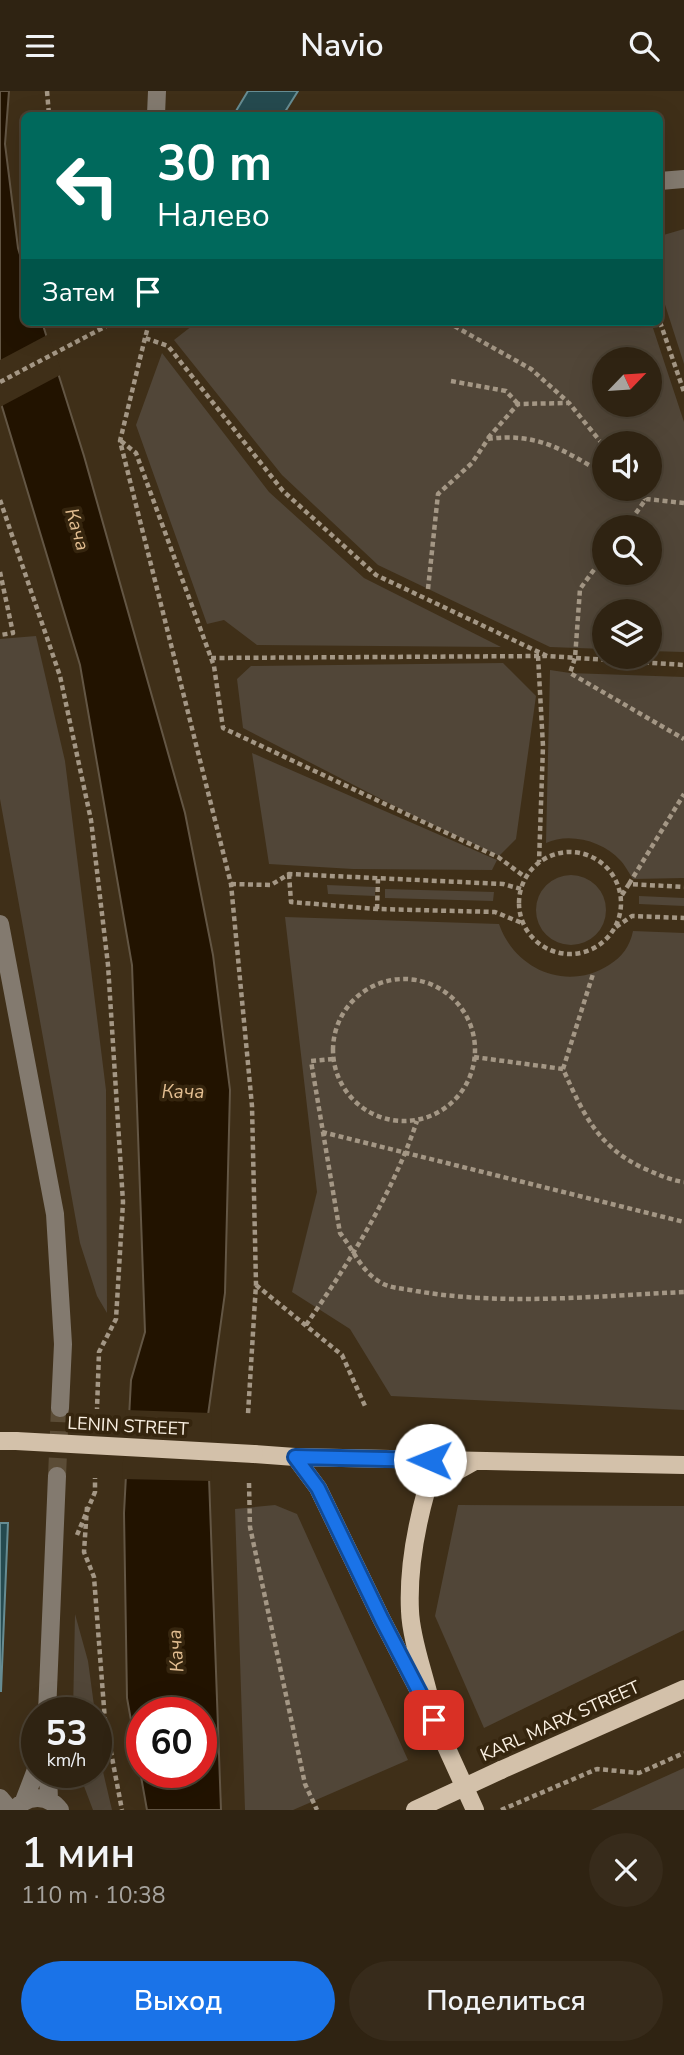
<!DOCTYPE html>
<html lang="ru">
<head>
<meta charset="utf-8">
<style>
  body { margin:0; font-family:"Nunito Sans",sans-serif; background:#372b1b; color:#f1f3f6; height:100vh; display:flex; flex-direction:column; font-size:26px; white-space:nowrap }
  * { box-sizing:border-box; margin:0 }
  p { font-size:23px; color:#a7a49f }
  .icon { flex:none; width:38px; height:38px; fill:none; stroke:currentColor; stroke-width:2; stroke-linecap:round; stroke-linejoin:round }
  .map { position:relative; height:1719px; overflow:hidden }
  .side { display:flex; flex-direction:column; background:#2f2312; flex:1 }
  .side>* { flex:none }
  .top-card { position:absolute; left:21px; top:21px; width:642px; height:214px; border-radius:10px; box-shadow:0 7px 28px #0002,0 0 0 2px #4a4032; background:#00695c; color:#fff; overflow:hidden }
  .needle { width:46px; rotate:65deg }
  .fabs { position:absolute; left:592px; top:256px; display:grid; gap:14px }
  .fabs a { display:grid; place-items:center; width:70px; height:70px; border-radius:50%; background:#2f2312; box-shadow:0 7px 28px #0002,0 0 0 2px #4a4032; font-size:35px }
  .speed { position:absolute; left:21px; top:1606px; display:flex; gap:14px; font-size:35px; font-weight:700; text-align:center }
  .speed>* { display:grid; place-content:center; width:91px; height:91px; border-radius:50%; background:#2f2312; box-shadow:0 7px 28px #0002,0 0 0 2px #4a4032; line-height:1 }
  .speed small { font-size:18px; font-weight:400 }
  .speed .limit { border:10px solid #d22; background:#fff; color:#111 }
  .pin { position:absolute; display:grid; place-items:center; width:60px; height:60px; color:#fff; margin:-30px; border-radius:14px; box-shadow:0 4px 10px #0006 }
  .me { position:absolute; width:77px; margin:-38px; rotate:271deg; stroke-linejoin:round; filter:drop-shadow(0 0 5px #0008) }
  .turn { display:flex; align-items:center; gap:24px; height:147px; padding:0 21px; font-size:32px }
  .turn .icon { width:91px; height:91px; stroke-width:2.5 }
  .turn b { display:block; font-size:49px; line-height:60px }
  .then { display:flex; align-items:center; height:66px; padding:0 21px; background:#0003; gap:14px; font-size:26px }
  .round { display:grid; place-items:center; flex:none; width:74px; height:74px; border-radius:37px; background:#372b1b }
  .overview { display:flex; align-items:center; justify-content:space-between; height:119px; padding:0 21px }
  h1 { font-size:42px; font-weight:600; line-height:52px }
  .button { display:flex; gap:14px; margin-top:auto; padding:14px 21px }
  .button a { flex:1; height:80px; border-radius:42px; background:#1a73e8; color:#fff; font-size:28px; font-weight:600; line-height:80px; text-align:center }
  .button a+a { background:#372b1b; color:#f1f3f6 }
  header { display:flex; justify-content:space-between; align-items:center; height:91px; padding:0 21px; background:#2f2312; font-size:32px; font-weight:600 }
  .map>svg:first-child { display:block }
  .green { fill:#514638; fill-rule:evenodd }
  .water { fill:#221300; stroke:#635644; stroke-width:2; fill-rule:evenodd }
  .pier { fill:#3f2f18 }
  .building { fill:#254a4f; stroke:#668c92; stroke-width:2 }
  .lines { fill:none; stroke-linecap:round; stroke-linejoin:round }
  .minor-tunnel { stroke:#5b4c36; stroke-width:18; stroke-dasharray:18 9; stroke-linecap:butt }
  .path { stroke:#a49785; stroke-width:4.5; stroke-dasharray:5 3.5; stroke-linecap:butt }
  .minor { stroke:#837a6f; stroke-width:18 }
  .major { stroke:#d3c1aa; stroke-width:18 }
  .major-bridge { stroke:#d3c1aa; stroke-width:18 }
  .route-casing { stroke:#114b97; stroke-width:18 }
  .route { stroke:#1a73e8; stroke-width:12 }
  .labels { text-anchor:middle; stroke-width:7; stroke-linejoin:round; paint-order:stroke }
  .street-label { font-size:18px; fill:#fbf1e3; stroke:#35250e }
  .water-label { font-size:19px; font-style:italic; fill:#e3be91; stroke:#35250e }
</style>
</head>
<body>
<header><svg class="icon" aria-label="menu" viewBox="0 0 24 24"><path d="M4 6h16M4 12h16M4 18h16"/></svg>Navio<svg class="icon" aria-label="search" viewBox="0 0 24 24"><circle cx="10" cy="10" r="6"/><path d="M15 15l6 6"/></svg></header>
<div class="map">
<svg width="684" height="1719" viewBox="0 0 684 1719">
  <rect width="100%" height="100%" fill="#3f2f18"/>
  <path class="green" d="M684 138V273L660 198V145Z
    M197 231H651L684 331V561L649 560V520H604V558L550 556 378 474 282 384 174 249ZM604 268H649V313H604ZM604 352H649V397H604ZM604 436H649V481H604Z
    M162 262 269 401 364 487 501 556 257 554 224 529 207 533 136 334Z
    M36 545 65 670 106 999 107 1222 97 1205 80 1152 0 708V548Z
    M503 572 536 605 516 748 499 765 414 725 243 637 237 588 251 575Z
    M550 579 570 582 684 586V787L633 788C629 782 625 774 620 769 603 750 569 741 546 752Z
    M252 662 497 769 492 779 353 778 269 773Z
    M536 819a35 35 0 1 1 70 0a35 35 0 1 1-70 0Z
    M327 794 375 796V805L328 803Z
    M385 798 494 801 493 810 385 807Z
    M639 805 684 807V815L639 813Z
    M285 826 499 833C515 879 567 901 609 874 622 866 630 855 633 840L684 842V1319L391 1305 350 1238 292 1201 317 1101Z
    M275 1414 297 1423 408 1669 293 1719H245L235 1418Z
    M458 1414 684 1415V1539L484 1637 435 1525Z
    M75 1523 88 1570 95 1622H73Z
    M96 1633 101 1672 112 1719H93L79 1682H96Z
    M684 1677V1719H591Z"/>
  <path class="water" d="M0 0H9L5 53 18 157 24 177V231H42L84 365 185 722 213 864 230 999 225 1202 207 1331 221 1719H147L127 1607 124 1422 131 1289 145 1241 132 874 80 574 0 309ZM142 1622H201V1682H142Z"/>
  <path class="pier" d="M49 243 62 283 0 316V269Z
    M126 1319 211 1322 212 1390 122 1388Z"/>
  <path class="building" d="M248 0H298L283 24H241L236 20Z
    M0 1432H8L1 1600H0Z"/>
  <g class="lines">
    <path class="minor-tunnel" d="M57 1385 60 1317"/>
    <path class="path" d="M47 0 49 24
      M147 231 148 236 145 247 168 255 283 400 376 484 547 565 684 574
      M447 231 531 278 568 311
      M660 231 684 301
      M145 247 120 350 231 793 252 1015 256 1193 248 1323
      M451 290 506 300 518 313
      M0 291 114 231
      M488 347 518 313 569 312 604 355
      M121 350 136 362 214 575 223 637 498 766 525 786
      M628 397 646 408
      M0 409 60 585 91 729 108 874 123 1111 116 1228 99 1261 97 1318
      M626 436 646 408 684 412
      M604 465 580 498 575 567 570 582 684 648
      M0 481 13 542 0 544
      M428 498 438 403 472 372 488 348C536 341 564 359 604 383
      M538 565 543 655 539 771
      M211 567 546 565
      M519 812a51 51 0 1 1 102 0a51 51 0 1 1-102 0Z
      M289 783 291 811 377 818 495 821 522 832
      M231 793 271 794 289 783 503 793 521 798
      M629 793 684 703
      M622 804 629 793 684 796
      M377 818 378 788
      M616 836 632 825 684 827
      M333 959a71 71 0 1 1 142 0a71 71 0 1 1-142 0Z
      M474 966 563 978C583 1022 597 1055 643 1077 657 1083 669 1089 684 1091
      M333 968 311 970 340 1142C353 1158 361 1180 380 1191 391 1198 403 1197 416 1200 502 1215 597 1205 684 1201
      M563 978 593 883
      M322 1041 684 1131
      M256 1194 342 1264 365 1315
      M306 1234C350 1170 392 1104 417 1030
      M249 1392 250 1436 305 1693 317 1719
      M87 1416 84 1461 94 1486 105 1630 122 1719
      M77 1444 95 1401V1387
      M501 1719 597 1678 639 1682 684 1662"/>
    <path class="minor" d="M156 24 157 0
      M660 90 684 88
      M0 833 55 1123 63 1253 60 1317
      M47 1622 57 1385
      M48 1682 49 1709
      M0 1707 10 1719
      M24 1710 37 1676
      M15 1719C27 1703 48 1703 60 1719"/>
    <path class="major" d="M0 1350H16
      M254 1363 295 1366 684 1374
      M295 1366 318 1397 382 1529 434 1629 475 1719
      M429 1605C423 1579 411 1547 410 1520 408 1479 416 1436 427 1397L475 1370
      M501 1679 684 1598"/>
    <path class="major-bridge" d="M16 1350 254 1363
      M415 1719 501 1679"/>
  </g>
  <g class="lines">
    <defs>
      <path id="route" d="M430 1369 295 1366 318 1397 382 1529 434 1629"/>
    </defs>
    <use href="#route" class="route-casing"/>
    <use href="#route" class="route"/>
  </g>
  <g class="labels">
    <g class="street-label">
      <text transform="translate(128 1335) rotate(3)" y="6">LENIN STREET</text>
      <text transform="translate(560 1630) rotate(-24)" y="6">KARL MARX STREET</text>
    </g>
    <g class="water-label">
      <text transform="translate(78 438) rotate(73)" y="7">Кача</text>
      <text x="183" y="1007">Кача</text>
      <text transform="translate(175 1560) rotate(-94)" y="7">Кача</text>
    </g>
  </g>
</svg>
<div class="fabs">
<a><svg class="needle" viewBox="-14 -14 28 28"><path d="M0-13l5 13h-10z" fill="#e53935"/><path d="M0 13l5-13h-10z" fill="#a7a49f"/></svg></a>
<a><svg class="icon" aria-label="sound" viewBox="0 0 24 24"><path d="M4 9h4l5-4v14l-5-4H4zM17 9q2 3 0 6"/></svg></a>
<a><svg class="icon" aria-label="search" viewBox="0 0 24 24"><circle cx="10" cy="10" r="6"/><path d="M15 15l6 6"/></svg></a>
<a><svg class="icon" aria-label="layers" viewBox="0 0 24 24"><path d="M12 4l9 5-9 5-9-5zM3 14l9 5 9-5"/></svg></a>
</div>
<div class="speed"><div>53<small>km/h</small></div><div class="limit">60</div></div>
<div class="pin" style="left:434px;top:1629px;background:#d93025"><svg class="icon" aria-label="arrive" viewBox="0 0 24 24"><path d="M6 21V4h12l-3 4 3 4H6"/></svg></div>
<svg class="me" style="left:430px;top:1369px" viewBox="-20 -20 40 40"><circle r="19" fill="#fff"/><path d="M0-13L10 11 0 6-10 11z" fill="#1a73e8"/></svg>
<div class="top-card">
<div class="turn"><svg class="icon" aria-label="left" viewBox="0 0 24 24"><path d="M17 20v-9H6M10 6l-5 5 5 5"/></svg><div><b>30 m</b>Налево</div></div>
<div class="then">Затем<svg class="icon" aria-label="arrive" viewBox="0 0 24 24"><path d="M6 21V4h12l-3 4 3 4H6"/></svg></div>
</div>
</div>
<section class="side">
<div class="overview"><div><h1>1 мин</h1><p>110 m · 10:38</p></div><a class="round"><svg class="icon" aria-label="close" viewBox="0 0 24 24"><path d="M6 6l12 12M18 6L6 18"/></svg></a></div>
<div class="button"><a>Выход</a><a>Поделиться</a></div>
</section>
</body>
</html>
